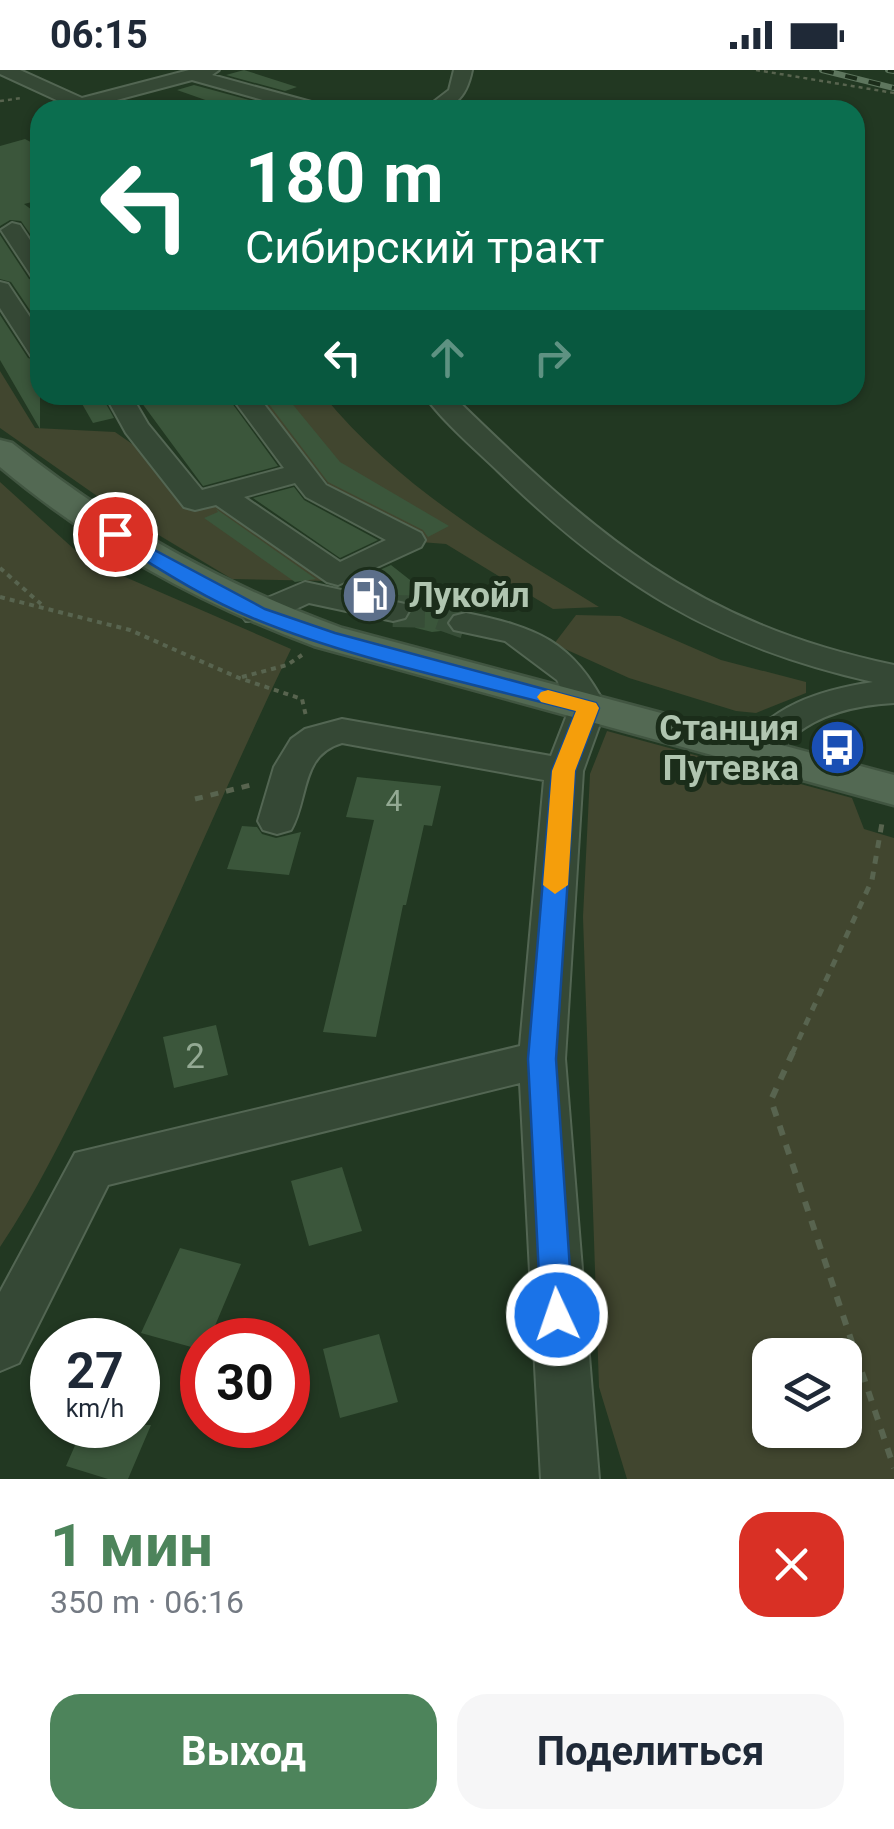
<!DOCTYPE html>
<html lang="ru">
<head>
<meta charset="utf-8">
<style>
  body { margin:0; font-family:Roboto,sans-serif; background:#f6f6f7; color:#1f2937; height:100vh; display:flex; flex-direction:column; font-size:38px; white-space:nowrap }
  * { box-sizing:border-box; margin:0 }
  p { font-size:32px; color:#747a83 }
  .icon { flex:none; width:55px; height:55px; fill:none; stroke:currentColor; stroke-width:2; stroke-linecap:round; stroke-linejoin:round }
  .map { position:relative; height:1409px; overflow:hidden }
  .side { display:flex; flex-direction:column; background:#fff; flex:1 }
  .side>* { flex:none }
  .banner { position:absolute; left:30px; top:30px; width:835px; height:305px; border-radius:30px; box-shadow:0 2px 8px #0004; background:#0b6e4f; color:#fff; overflow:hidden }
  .fabs { position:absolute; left:752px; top:1268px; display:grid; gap:20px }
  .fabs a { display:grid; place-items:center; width:110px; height:110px; border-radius:20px; background:#fff; box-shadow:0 2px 8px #0004; font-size:50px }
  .speed { position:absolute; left:30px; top:1248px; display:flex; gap:20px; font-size:50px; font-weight:700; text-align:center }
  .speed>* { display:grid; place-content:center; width:130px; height:130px; border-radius:50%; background:#fff; box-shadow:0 2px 8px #0004; line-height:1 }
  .speed small { font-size:25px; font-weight:400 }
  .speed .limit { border:15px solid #d22; background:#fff; color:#111 }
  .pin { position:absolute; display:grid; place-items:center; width:85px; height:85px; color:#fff; margin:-42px; border:5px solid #fff; border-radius:50%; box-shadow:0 2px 10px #0007 }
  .me { position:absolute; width:110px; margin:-55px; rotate:357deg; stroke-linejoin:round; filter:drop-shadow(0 0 8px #0008) }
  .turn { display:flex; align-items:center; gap:35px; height:210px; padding:0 50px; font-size:45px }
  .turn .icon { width:130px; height:130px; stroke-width:2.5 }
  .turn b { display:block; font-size:70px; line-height:85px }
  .lanes { display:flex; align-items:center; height:95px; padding:0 50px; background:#0003; justify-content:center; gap:50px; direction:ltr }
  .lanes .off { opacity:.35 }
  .round { display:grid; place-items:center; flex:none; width:105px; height:105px; border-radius:30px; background:#f6f6f7 }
  .headline { display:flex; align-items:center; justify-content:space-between; height:170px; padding:0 50px }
  h1 { font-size:60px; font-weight:700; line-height:75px; color:#4d845b }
  .action { display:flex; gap:20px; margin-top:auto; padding:20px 50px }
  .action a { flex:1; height:115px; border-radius:30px; background:#4d845b; color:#fff; font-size:40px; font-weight:700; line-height:115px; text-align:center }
  .action a+a { background:#f6f6f7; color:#1f2937 }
  .status { display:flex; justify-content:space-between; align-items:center; height:70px; padding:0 50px; background:#fff; direction:ltr }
  .status svg { height:28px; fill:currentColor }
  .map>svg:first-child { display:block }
  .green { fill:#41462f; fill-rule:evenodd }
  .building { fill:#3b563b }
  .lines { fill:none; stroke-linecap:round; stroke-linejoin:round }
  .minor-tunnel { stroke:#374d37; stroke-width:32; stroke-dasharray:32 16; stroke-linecap:butt }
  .minor-casing { stroke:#536653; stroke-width:4 }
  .major-casing { stroke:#415541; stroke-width:5 }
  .path-far3 { stroke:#58644f; stroke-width:2.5; stroke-dasharray:4 4; stroke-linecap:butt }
  .path-far2 { stroke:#58644f; stroke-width:4; stroke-dasharray:5 5; stroke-linecap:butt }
  .path-far1 { stroke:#58644f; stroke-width:5; stroke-dasharray:8 8; stroke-linecap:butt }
  .path { stroke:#58644f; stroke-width:6; stroke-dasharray:10 10; stroke-linecap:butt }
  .minor { fill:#354835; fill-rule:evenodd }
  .major { fill:#536953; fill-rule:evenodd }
  .rail-casing { stroke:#5e765e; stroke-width:6 }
  .rail { stroke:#1b2d1a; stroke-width:4; stroke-dasharray:12; stroke-linecap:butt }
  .route { fill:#1a73e8; stroke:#114b97; stroke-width:2.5 }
  .slow { fill:#f59e0b }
  .labels { text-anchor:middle; stroke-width:10; stroke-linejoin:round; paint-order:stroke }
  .number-label { font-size:30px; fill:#93a993 }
  .poi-label { font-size:35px; font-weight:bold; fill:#b0c5b0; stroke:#1b2d1a; text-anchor:start }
  .near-number-label { font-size:35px; fill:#93a993 }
</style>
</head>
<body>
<div class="status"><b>06:15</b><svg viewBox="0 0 49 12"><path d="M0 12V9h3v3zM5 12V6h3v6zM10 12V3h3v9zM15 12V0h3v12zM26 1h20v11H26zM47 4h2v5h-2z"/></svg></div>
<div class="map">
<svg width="894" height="1409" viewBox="0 0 894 1409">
  <rect width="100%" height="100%" fill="#223822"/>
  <path class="green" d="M0 301 35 358 115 362 330 511 232 509 117 440 0 358Z
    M256 325H323C397 416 501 477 599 537L553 539 446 474 420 472 337 425Z
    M0 412 86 490 291 579C222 722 163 868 92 1009 63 1067 36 1123 0 1177Z
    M576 545 620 546 721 590 806 612V623L756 643 736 641 629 608 554 574Z
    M607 661 852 728 864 759 894 768V1409H627L599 1317 583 847 590 704ZM845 1285V1360H770V1285Z"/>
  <path class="building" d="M244 0 297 17 285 21 226 5Z
    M194 15 253 31 231 39 177 20Z
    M25 69 40 77V130L24 134 40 146V178L21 151 10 150 0 156V76Z
    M0 165 29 209 40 212V255L11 212 0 209Z
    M0 245 28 288 40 292V359L0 290Z
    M77 325H101L114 348 93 353Z
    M136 325H226L278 396 203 416Z
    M262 325H285L340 392 449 456 428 467 423 460 328 412Z
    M294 417 304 430 378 470 340 488 253 428Z
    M216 439 316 509 295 512 204 448 218 442Z
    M391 495 452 543 445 553 450 560 432 562 416 558 407 551 412 539 406 530 348 514Z
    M357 707 441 716 432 756 424 755 406 835H403L376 967 323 962 374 750 346 747Z
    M242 756 257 757 262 764 276 768 301 762 289 805 227 799Z
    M216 955 228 1005 174 1018 163 967Z
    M342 1097 362 1161 309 1176 291 1111Z
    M180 1178 241 1194 209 1270H202V1280L141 1263Z
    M379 1264 398 1332 340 1348 323 1279Z
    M84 1355H151L128 1409H108L66 1396Z"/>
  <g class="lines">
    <path class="minor-tunnel" d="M393 541 435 542 466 553"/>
    <defs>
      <path id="minor" d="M0 0H20L82 28 189 0H219L212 5 326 36 328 40H298L192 10 98 35 102 40H78L0 4Z
        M454 0H472C466 30 453 40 423 40L449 20Z
        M12 153 20 155 40 185V209L32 207 1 160Z
        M0 212 8 214 40 262V289L31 286 0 238Z
        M105 325H131L148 354 202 420 284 398 230 325H257L326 415 421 463 425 470 421 477 338 515 327 512 216 435 195 440 184 437 126 363ZM295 413 306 427 386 470 340 492 244 427Z
        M424 325H452C595 464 693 553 894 595V633C859 635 824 642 796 664 786 672 778 687 767 692 759 696 752 694 744 692L739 683C768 636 820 620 873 612 714 576 615 515 499 402 474 378 444 353 424 325Z
        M305 512 405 534 409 541 405 548 393 551 309 533 270 551H246L241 544 246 537Z
        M466 543C536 557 573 571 606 637L583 701 565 989 599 1409H541L520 1013 108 1115 19 1293 0 1301V1222L75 1083 520 976 544 710 342 673C300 685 309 729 291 760L277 764 263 760 258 751 274 697 291 669 305 659 342 649 551 686 570 637 557 610 505 571 454 560 449 553 454 546Z"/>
      <path id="major" d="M0 370 12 373C113 454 221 514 342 558L894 705V735L314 576C199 533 94 476 0 397Z"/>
    </defs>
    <use href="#minor" class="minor-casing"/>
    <use href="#major" class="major-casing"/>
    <path class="path-far3" d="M756 0 894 23
      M0 31 22 28"/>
    <path class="path-far2" d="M0 498 41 534
      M0 527 130 560 239 608 302 629 306 646
      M242 607 287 595 302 585"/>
    <path class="path-far1" d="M195 729 255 714
      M792 984 872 810 882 753"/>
    <path class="path" d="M793 982 771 1030 894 1398"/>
    <use href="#minor" class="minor"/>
    <use href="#major" class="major"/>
    <defs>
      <path id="rail" d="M822 0 894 18
        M888 0 894 1"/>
    </defs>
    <use href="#rail" class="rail-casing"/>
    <use href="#rail" class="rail"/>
  </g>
  <path class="route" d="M115 459 265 539 335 563 596 633 599 638 575 701 556 989 573 1245 568 1255 557 1260 546 1255 541 1245 528 989 552 701 576 641C471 613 350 589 250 547 200 526 155 496 109 468L106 464Z"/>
  <path class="slow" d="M548 620 596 633 599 638 575 701 568 815 555 824 543 815 552 701 576 641 541 632 537 627 541 622Z"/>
  <defs>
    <symbol id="fuel-disc" viewBox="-11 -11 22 22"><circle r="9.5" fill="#5c6f8a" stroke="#1b2d1a"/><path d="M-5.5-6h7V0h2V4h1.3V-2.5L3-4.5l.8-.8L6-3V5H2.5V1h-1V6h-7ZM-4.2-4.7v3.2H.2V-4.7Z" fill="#fff"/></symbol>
    <symbol id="bus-disc" viewBox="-11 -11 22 22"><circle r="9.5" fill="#1a4fb4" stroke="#1b2d1a"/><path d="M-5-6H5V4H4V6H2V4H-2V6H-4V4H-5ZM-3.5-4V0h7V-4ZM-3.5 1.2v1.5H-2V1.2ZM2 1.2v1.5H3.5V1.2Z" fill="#fff"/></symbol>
  </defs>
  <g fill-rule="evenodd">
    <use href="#fuel-disc" x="338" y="494" width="63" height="63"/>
    <use href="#bus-disc" x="806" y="646" width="63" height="63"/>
  </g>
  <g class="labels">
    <g class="number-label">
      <text x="394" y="741">4</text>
    </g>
    <g class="poi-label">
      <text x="409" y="537">Лукойл</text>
      <text x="799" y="670" text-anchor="end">Станция<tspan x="799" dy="40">Путевка</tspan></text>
    </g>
    <g class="near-number-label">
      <text x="195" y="998">2</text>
    </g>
  </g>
</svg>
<div class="fabs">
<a><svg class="icon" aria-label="layers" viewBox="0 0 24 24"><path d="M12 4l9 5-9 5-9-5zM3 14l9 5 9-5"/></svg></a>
</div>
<div class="speed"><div>27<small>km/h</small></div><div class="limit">30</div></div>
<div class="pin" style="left:115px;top:464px;background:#d93025"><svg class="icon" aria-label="arrive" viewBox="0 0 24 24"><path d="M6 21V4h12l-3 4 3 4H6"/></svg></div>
<svg class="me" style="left:557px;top:1245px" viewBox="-20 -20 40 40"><circle r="17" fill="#1a73e8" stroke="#fff" stroke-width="3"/><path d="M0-11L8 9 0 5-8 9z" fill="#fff"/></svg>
<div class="banner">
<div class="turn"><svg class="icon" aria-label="left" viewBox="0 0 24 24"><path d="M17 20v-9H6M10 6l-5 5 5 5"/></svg><div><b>180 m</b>Сибирский тракт</div></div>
<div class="lanes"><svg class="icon" aria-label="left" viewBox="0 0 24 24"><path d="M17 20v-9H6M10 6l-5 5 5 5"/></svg><svg class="icon off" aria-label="ahead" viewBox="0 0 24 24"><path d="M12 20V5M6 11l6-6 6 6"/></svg><svg class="icon off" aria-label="right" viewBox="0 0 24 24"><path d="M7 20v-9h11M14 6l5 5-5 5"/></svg></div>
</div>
</div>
<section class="side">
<div class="headline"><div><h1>1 мин</h1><p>350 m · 06:16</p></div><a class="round" style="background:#d93025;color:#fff"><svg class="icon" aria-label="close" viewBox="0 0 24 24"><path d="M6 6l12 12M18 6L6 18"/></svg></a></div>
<div class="action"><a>Выход</a><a>Поделиться</a></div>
</section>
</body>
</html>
